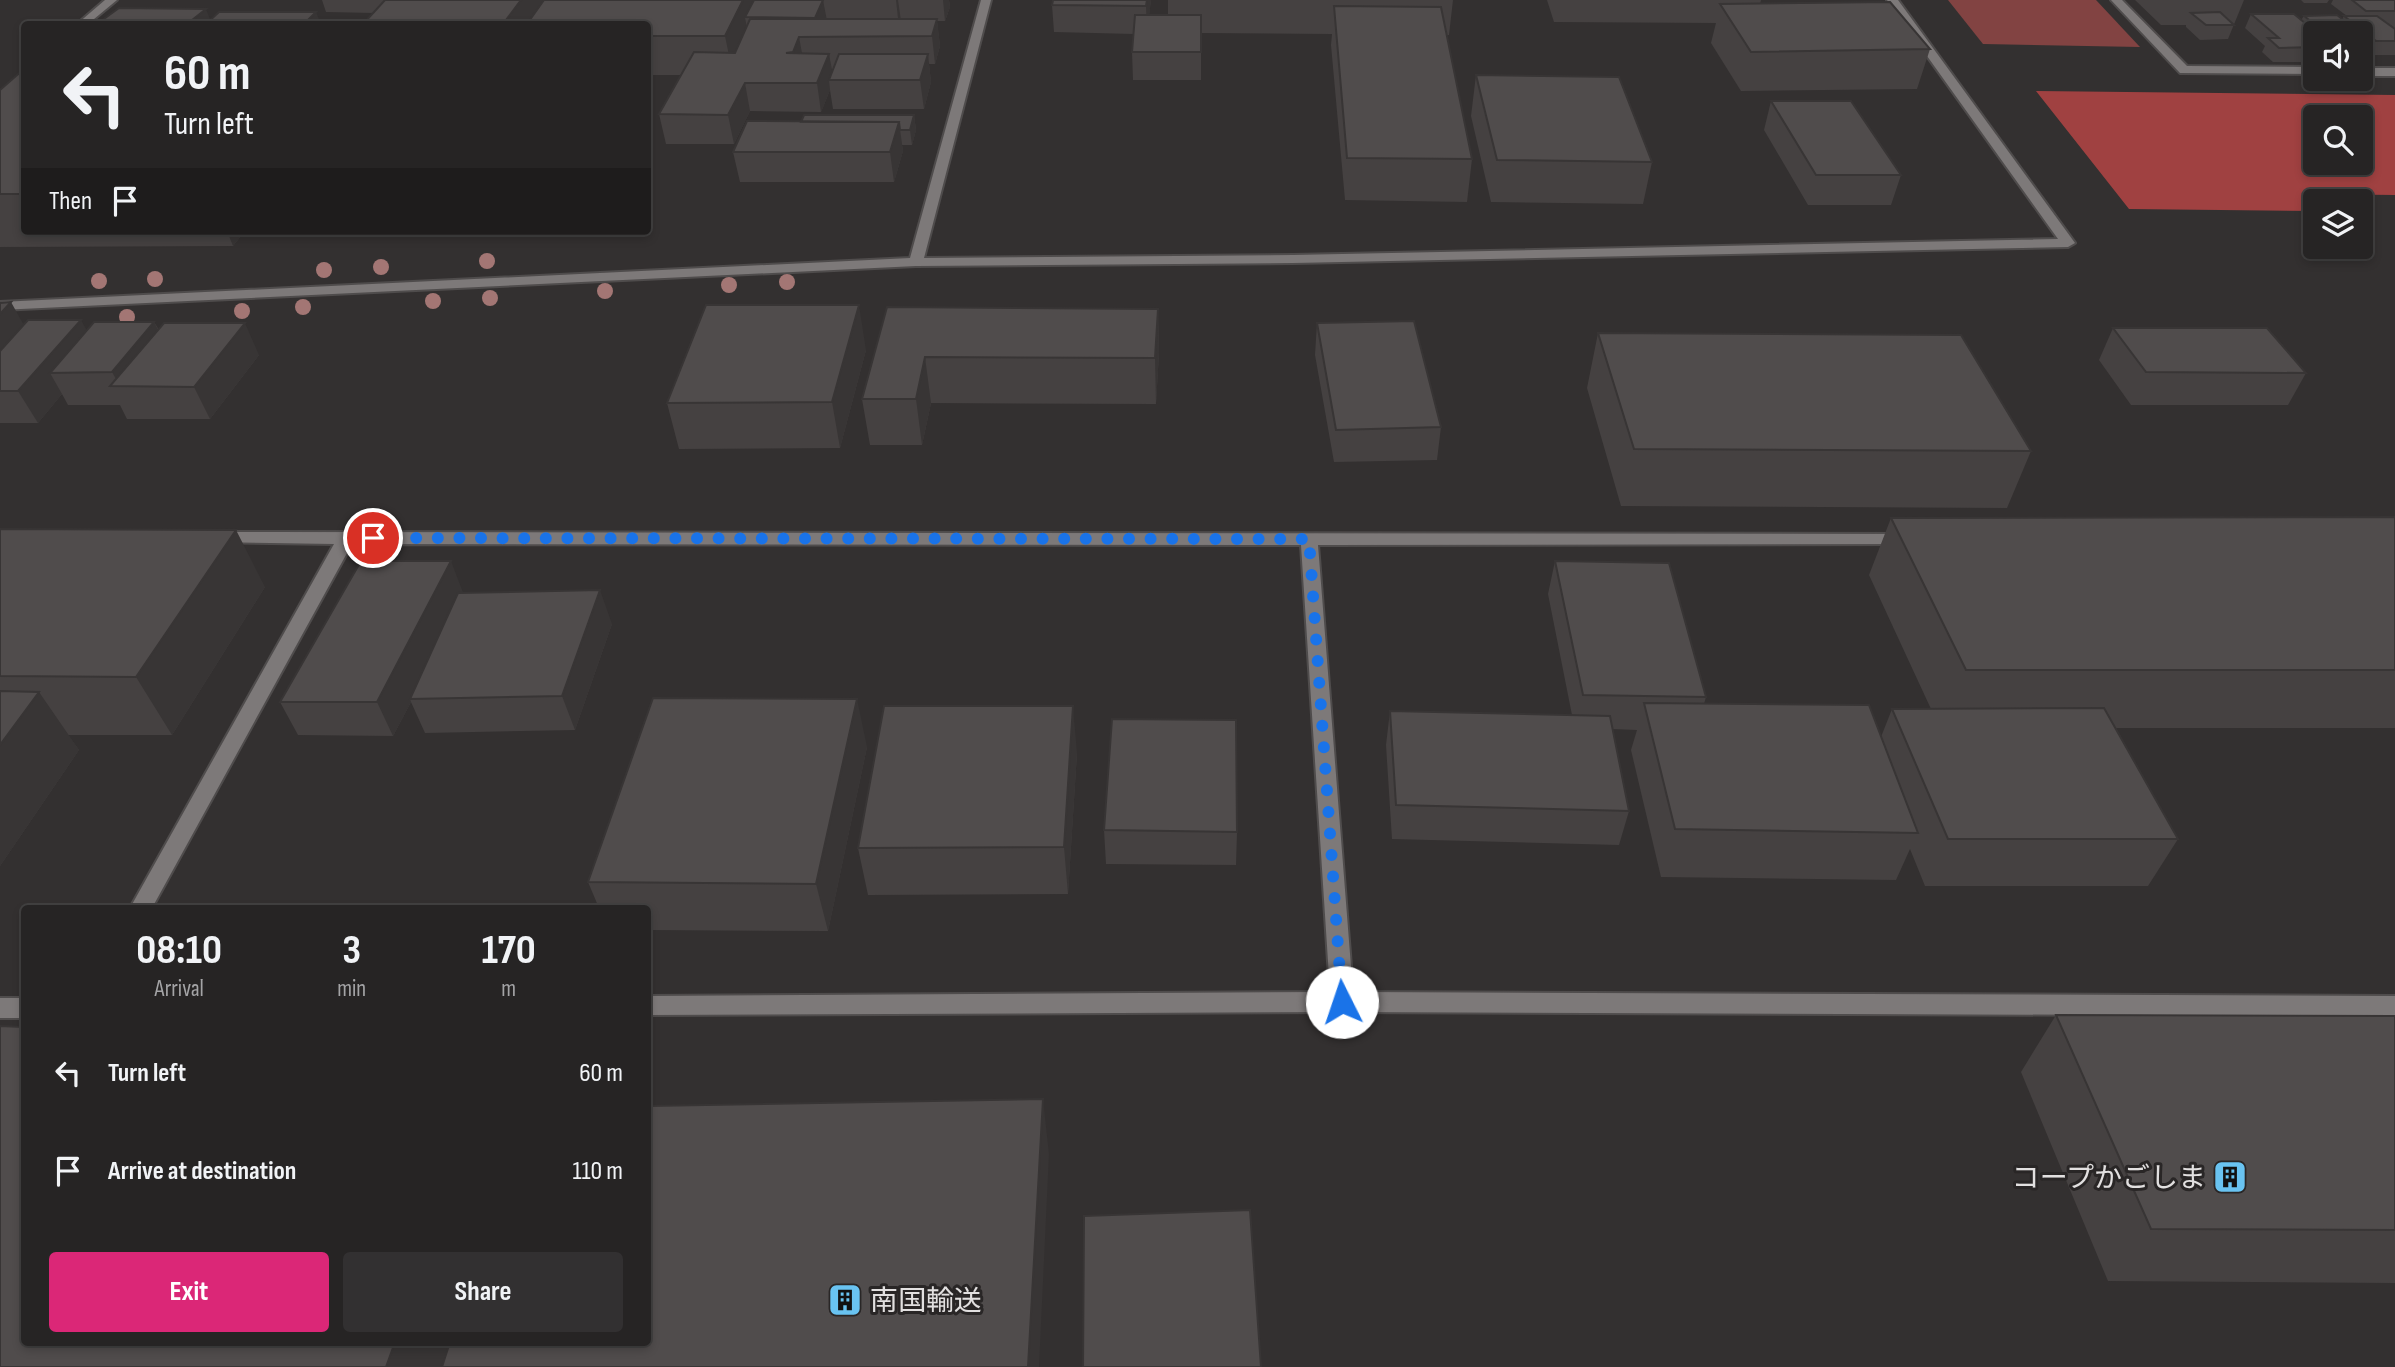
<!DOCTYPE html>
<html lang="en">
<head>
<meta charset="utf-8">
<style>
  body { margin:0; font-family:"Sofia Sans Condensed","Noto Sans JP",sans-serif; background:#323031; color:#f1f3f6; height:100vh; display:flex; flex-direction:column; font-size:26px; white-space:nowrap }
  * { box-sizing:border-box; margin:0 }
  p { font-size:23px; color:#a4a4a6 }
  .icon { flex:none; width:38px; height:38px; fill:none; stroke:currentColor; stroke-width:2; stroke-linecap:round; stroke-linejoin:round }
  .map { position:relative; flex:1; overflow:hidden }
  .side { position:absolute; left:21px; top:905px; width:630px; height:441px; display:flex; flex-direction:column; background:#262424; border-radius:7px; box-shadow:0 4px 10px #0003,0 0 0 2px #424141 }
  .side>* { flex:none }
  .top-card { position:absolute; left:21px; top:21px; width:630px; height:214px; border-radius:7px; box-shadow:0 4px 10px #0003,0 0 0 2px #424141; background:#262424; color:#f1f3f6; overflow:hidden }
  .tools { position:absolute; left:2303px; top:21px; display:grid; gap:14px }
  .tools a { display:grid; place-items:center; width:70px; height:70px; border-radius:7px; background:#262424; box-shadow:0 4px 10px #0003,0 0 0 2px #424141; font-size:35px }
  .pin { position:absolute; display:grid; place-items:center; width:60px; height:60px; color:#fff; margin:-30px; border:4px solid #fff; border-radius:50%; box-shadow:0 2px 7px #0007 }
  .me { position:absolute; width:77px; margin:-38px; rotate:356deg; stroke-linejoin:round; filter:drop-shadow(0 0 5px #0008) }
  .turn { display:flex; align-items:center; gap:24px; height:147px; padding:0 28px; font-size:32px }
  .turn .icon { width:91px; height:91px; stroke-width:2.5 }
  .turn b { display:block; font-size:49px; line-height:60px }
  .then { display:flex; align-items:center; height:66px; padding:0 28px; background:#0003; gap:14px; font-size:26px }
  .eta { display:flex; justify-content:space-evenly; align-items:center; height:119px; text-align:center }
  .eta b { font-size:42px; font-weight:700; line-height:49px }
  .button { display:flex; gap:14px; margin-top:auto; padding:14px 28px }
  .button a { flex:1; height:80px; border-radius:7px; background:#db2777; color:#fff; font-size:28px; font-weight:700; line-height:80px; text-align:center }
  .button a+a { background:#323031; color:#f1f3f6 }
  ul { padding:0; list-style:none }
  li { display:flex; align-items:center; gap:21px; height:98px; padding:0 28px }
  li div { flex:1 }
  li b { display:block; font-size:26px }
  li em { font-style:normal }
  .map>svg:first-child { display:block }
  .green { fill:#824342 }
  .water { fill:#a04141; fill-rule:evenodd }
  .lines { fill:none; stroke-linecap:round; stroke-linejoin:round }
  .minor-casing { stroke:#4f4c4c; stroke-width:4 }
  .tertiary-casing { stroke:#4f4c4c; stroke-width:4 }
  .minor { fill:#7d7979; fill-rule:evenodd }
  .tertiary { fill:#7d7979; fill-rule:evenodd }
  .tree { fill:#a37674 }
  .wall { fill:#454141 }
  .shaded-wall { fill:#383535 }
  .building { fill:#504c4c; stroke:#383535; stroke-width:2 }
  .route { stroke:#1a73e8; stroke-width:12; stroke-dasharray:0 21.6 }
  .labels { text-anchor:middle; stroke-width:6; stroke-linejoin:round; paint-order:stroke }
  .near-poi-label { font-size:28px; fill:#e2e0e0; stroke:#292626; text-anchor:end }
</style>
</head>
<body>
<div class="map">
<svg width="2395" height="1367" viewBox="0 0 2395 1367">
  <rect width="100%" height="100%" fill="#333030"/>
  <path class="green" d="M1948 0H2096L2140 47 1983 44Z"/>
  <path class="water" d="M2036 91 2395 95V195L2308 194 2315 203V211L2129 209ZM2315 117H2361V163H2315Z"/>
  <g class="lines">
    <defs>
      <path id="minor" d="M2111 0H2122L2187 66 2315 67V74L2180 73Z
        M2361 68H2395V76H2361Z
        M216 532 1907 534 1913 536 1916 540 1913 544 1318 545 1353 992 2395 996V1016L1342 1012 648 1015V996L1330 992 1301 545 352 544 152 908H130L334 544 210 542 207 538 210 534Z
        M0 998H24V1018H0Z"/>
      <path id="tertiary" d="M105 0H117L88 24H77Z
        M981 0H991L924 258 1293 255 2058 239 1887 0H1898L2075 243 2068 247 1293 263 916 266 0 310V302L910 258Z"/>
    </defs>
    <use href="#minor" class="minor-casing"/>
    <use href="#tertiary" class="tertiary-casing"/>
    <use href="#minor" class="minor"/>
    <use href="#tertiary" class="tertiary"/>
  </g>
  <g class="tree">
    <circle cx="487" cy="261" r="8"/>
    <circle cx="381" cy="267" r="8"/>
    <circle cx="324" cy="270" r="8"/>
    <circle cx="155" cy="279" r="8"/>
    <circle cx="99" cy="281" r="8"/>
    <circle cx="787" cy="282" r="8"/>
    <circle cx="729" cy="285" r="8"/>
    <circle cx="605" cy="291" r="8"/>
    <circle cx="490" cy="298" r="8"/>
    <circle cx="433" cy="301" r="8"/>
    <circle cx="303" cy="307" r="8"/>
    <circle cx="242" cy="311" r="8"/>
    <circle cx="127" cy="317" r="8"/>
  </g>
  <path class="wall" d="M322 0H949L950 7 945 21H937L940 46 935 64H929L931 82 924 109H833L830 90 821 112 750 111 734 144H666L659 114 681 75H648V24L374 13 326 12Z
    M1053 0H1151L1149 15H1168V0H1453L1449 35H1447L1472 159 1467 202 1345 200 1331 45 1332 34 1201 33V80H1133L1132 52 1134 34 1054 32 1052 5Z
    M1547 0H1761L1760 4 1930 49 1917 89 1741 91 1711 43 1716 23 1554 22Z
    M2135 0H2244L2228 39 2200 40 2186 27V25H2161Z
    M2301 0H2329L2327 3H2304Z
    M2333 0H2395V55H2369L2361 49V33H2315V53H2313L2309 62H2273L2262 52 2265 46 2245 28 2251 14 2301 20 2304 16 2342 19 2344 16H2347L2331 4Z
    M24 69V231H245L233 246 0 247V90Z
    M1476 75 1652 162 1643 204 1491 202 1471 116Z
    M1771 101 1901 175 1891 205H1808L1764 130Z
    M914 115 916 130 912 145H902L903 151 894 182H740L733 152 801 122Z
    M0 303 24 325 87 331 154 322 159 330 259 355 210 419H127L120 405H68L62 394 38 423H0Z
    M887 307 1158 309 1159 353 1156 404 931 403 922 445H870L862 399Z
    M1317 323 1441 427 1437 460 1334 462 1315 355Z
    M2113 328 2306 373 2288 405H2131L2099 360Z
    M1598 333 2031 451 2007 508 1621 506 1587 388Z
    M866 350 840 448 679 449 667 403Z
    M2395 517V728H2116L2178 839 2148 886H1925L1910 849 1896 880 1661 877 1631 750 1637 730 1612 729 1629 811 1619 845 1392 839 1386 745 1390 711 1572 715 1548 594 1555 561 1706 697 1704 704 1881 737 1892 709H1931L1869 575 1891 518Z
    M0 529 265 587 172 735H68L79 750 0 866Z
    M612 624 575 730 425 733 411 702 393 736 298 735 280 702Z
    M867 747 828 931 648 930V908H599L588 882Z
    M1077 753 1068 894 868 895 858 848Z
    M1104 830 1237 832 1236 865 1106 864Z
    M2056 1015 2395 1016V1283L2108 1281 2021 1072Z"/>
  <path class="shaded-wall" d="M521 0H559L542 24H503Z
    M743 0H762L745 17 749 41 733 75 725 36Z
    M823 0 828 26 818 36 815 18Z
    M896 0H898L901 21 899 27Z
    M943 0H949L950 7 945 21Z
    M1147 0H1151L1147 34 1146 6Z
    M206 9 212 24H187Z
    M316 12 321 24H304Z
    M937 19 940 46 935 64 932 36Z
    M799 37 804 64 786 53Z
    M829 54 834 80H829L830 90 821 112 817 83Z
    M928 54 931 82 924 109 920 80Z
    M745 83 750 111 734 144 728 115Z
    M914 115 916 130 912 145 910 130Z
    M899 122 903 151 894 182 890 152Z
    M227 231H245L233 246Z
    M11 302 36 347 0 389V314Z
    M859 305 866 350 840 448 832 402Z
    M1158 309 1159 353 1156 404 1155 358Z
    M81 320 98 351 50 373 62 394 38 423 18 391Z
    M154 322 170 353 120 386 112 372Z
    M245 323 259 355 210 419 194 387Z
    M925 357 931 403 922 445 916 399Z
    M236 530 265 587 172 735 136 677Z
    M451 561 464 595 410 699 411 702 393 736 377 702Z
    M600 590 612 624 575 730 562 696Z
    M39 692 79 750 0 866V745Z
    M857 699 867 747 828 931 816 884Z
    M1073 706 1077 753 1068 894 1064 847Z
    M1043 1099 1049 1154 1039 1367H1028Z
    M395 1342H450L442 1367H386Z"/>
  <path class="building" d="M385 0H521L503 24H363Z
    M544 0H743L725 36H648V24H527Z
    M754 0H823L815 18 745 17Z
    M1053 0H1147L1146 6 1052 5Z
    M2352 0H2395V11H2366Z
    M1890 2 1930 49 1751 52 1720 4Z
    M1334 6 1441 7 1472 159 1347 158Z
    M119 8 206 9 187 24H97Z
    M219 12H316L304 24H206Z
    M2220 12 2234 25H2206L2191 13Z
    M2251 14H2294L2317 33H2315V39H2305L2315 47 2279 48 2268 38H2279Z
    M1135 15H1201V52H1132Z
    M2337 15 2360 33H2339L2335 30H2322L2304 16Z
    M2344 16H2377L2395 29V41H2376Z
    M750 19H937L932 36 799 37 793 52 786 53 829 54 817 83H745L728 115 659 114 694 52 735 53Z
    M839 54H928L920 80H829Z
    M24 69V194H0V90Z
    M1476 75 1619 77 1652 162 1497 160Z
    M1771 101H1851L1901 175H1816Z
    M804 115H914L910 130H900L899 122H801Z
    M747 121 899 122 890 152H733Z
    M11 302 0 314V303Z
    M706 305H859L832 402 667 403Z
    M887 307 1158 309 1155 358 925 357 916 399H862Z
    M28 320H81L18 391H0V351Z
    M1414 321 1441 427 1336 430 1317 323Z
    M94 322H154L112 372 50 373Z
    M164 323H245L194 387 110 386Z
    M2113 328H2267L2306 373 2146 372Z
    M1598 333 1961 335 2031 451 1634 449Z
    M2395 517V670H1966L1891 518Z
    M0 529 236 530 136 677 0 676Z
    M361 561H451L377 702H280Z
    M1555 561 1669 563 1706 697 1583 695Z
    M600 590 562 696 410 699 458 593Z
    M0 691 39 692 0 745Z
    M653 698 857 699 816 884 588 882Z
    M1644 703 1869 705 1918 833 1675 829Z
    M884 706H1073L1064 847 858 848Z
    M2104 708 2178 839H1948L1892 709Z
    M1390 711 1610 716 1629 811 1396 805Z
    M1112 719 1236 720 1237 832 1104 830Z
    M2056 1015 2395 1016V1230L2151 1229Z
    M0 1026 24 1027V1342H395L386 1367H0Z
    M1043 1099 1028 1367H442L450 1342H648V1106Z
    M1250 1210 1261 1367H1083L1084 1216Z"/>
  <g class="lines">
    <path class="route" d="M373 538 1309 539 1342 1002"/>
  </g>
  <defs>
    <symbol id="building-square" viewBox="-11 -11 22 22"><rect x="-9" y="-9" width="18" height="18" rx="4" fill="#69c3f1" stroke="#292626"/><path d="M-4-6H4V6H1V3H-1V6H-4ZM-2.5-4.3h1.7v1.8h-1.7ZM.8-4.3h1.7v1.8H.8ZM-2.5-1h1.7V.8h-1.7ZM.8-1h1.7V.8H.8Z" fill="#111"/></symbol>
  </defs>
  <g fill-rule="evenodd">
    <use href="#building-square" x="2211" y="1158" width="38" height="38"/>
    <use href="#building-square" x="826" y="1281" width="38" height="38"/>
  </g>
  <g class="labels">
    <g class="near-poi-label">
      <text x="2206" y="1187">コープかごしま</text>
      <text x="870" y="1310" text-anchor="start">南国輸送</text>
    </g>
  </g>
</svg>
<div class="tools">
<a><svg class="icon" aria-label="sound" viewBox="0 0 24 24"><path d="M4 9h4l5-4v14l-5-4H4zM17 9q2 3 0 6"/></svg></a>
<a><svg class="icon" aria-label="search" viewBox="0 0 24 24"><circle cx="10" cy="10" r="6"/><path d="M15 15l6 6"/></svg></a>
<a><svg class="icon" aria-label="layers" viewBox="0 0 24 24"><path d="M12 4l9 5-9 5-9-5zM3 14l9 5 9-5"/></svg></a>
</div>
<div class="pin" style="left:373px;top:538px;background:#d93025"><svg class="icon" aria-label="arrive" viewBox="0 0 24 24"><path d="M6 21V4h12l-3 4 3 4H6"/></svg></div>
<svg class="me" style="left:1342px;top:1002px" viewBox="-20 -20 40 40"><circle r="19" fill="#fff"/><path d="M0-13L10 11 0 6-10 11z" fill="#1a73e8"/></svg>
<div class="top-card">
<div class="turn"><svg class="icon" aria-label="left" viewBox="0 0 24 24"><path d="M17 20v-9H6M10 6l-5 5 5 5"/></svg><div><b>60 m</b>Turn left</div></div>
<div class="then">Then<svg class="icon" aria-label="arrive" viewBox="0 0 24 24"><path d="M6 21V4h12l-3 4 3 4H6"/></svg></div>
</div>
<section class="side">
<div class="eta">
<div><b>08:10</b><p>Arrival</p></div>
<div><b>3</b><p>min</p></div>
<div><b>170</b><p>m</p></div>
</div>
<ul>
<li><svg class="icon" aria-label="left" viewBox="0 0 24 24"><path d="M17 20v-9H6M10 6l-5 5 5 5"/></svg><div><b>Turn left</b></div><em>60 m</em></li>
<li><svg class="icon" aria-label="arrive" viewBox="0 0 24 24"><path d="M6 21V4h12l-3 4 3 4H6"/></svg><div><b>Arrive at destination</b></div><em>110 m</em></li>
</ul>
<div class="button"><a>Exit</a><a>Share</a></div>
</section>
</div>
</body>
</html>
